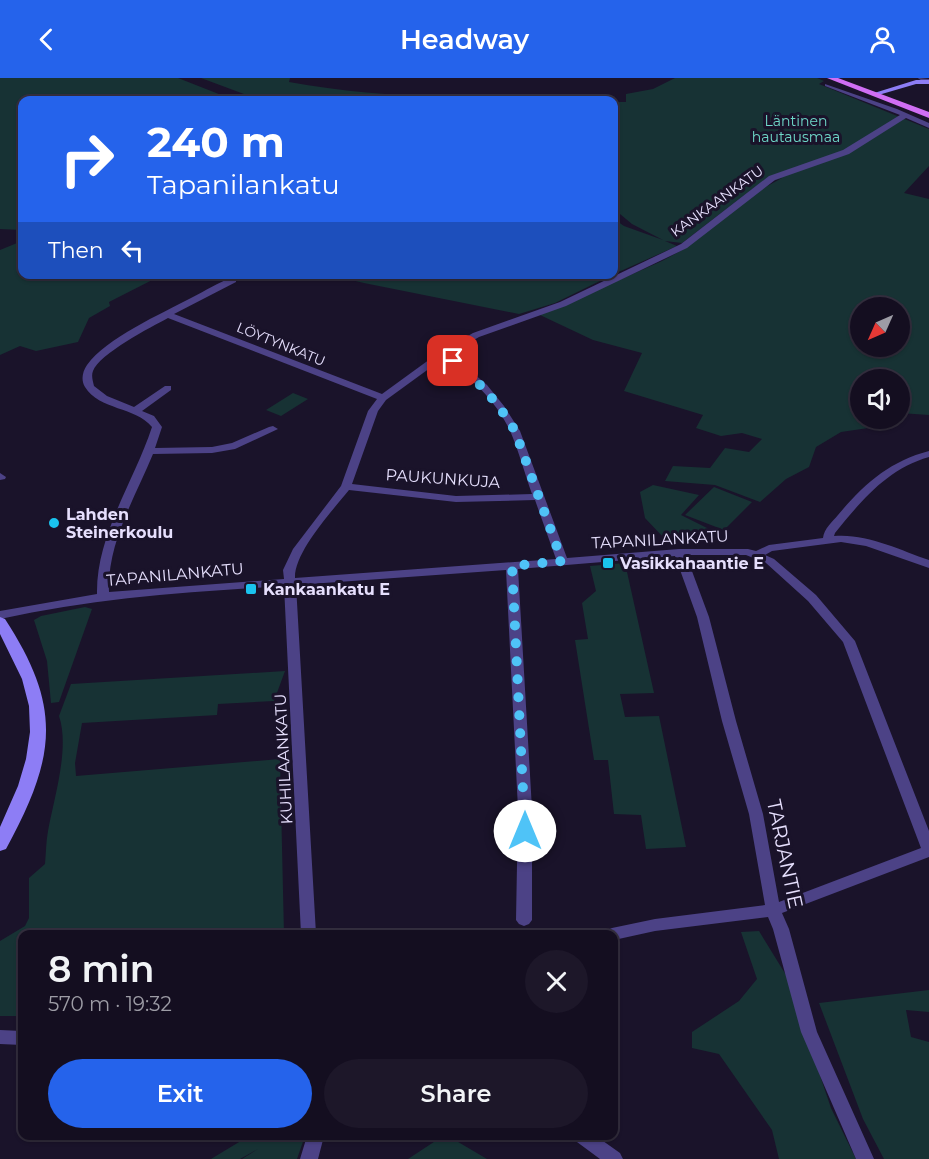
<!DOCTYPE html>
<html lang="en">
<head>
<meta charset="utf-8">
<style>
  body { margin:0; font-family:Montserrat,sans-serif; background:#1d1729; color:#f1f3f6; height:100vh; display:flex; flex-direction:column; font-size:22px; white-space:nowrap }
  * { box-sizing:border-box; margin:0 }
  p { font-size:20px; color:#9d9ca5 }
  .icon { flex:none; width:33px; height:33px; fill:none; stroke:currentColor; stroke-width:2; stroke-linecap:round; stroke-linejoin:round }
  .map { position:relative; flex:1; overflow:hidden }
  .panel { position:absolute; left:18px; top:852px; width:600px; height:210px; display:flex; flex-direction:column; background:#140e20; border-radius:12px; box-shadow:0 2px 4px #0004,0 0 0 2px #332e3e }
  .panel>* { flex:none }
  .top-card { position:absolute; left:18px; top:18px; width:600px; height:183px; border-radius:12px; box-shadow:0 2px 4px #0004,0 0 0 2px #332e3e; background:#2563eb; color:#fff; overflow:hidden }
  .needle { width:39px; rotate:225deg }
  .buttons { position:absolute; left:850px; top:219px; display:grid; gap:12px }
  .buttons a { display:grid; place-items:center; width:60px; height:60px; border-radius:50%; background:#140e20; box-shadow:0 2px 4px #0004,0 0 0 2px #332e3e; font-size:30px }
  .pin { position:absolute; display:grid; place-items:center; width:51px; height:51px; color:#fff; margin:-26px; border-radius:12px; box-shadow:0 3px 9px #0006 }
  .me { position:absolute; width:66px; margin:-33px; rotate:0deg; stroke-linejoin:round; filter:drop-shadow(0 0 4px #0008) }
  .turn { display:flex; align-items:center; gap:21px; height:126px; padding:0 30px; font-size:27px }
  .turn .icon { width:78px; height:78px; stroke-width:2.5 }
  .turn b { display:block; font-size:42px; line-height:51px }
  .then { display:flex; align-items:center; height:57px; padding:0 30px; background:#0003; gap:12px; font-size:22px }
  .round { display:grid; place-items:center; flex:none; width:63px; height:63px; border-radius:32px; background:#1d1729 }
  .head { display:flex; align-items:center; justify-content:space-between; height:102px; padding:0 30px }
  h1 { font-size:36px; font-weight:600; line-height:45px }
  .cta { display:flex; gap:12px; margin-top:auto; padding:12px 30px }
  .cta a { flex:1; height:69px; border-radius:36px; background:#2563eb; color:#fff; font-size:24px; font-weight:600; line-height:69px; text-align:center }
  .cta a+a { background:#1d1729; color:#f1f3f6 }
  header { display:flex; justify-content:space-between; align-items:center; height:78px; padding:0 30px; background:#2563eb; color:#fff; font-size:27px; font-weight:600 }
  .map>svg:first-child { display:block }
  .green { fill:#173234; fill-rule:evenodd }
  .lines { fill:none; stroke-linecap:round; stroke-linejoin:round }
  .street { fill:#4c4286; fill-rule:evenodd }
  .secondary { fill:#8d7df5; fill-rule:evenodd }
  .primary { fill:#d06ef4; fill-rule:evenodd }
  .route { stroke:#4fc3f7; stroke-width:10; stroke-dasharray:0 18 }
  .poi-dot { fill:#1ac3ee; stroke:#1a132a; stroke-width:2 }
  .labels { text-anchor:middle; stroke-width:6; stroke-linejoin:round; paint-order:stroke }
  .far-park-label { font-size:14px; fill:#6fd9c9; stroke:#1a132a }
  .far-street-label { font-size:14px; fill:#e6dffd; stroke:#1a132a }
  .street-label { font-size:16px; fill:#e6dffd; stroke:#1a132a }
  .poi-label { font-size:16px; font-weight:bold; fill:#e6dffd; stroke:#1a132a; text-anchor:start }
  .near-street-label { font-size:20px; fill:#e6dffd; stroke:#1a132a }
</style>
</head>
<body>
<header><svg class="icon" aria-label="back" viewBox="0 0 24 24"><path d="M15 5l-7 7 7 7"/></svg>Headway<svg class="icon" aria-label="person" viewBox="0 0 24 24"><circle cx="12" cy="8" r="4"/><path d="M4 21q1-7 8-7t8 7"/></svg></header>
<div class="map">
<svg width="929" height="1081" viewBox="0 0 929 1081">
  <rect width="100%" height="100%" fill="#1a132a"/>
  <path class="green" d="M0 0H178L234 22H22V152L0 151Z
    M201 0H290L289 4C345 14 401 19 458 18L460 22H260Z
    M675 0H817L824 3 819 6 929 51V88L904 115 929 121V337L900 335V302H861V340L888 341 875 349 841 354 816 369 809 389 786 401 760 424 715 407 665 403 673 388 710 390 725 370 749 374 762 361 742 355 721 358 696 350 703 337 624 313 642 275 593 262 540 237 662 183 684 171 762 111 782 100 755 109 682 165 665 163 677 168 614 196V141L624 148 663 162 632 146 614 131V24H626V16L653 11ZM861 230H900V268H861Z
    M22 163V196L162 197 109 224 110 228 89 240 78 264 36 273 20 268 0 277V172Z
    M330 197H612L555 225 519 236 364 205Z
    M293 315 308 321 281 338 266 332Z
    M653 407 699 417 681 437 719 456 663 459 645 440 640 414Z
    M714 409 752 424 724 452 685 437Z
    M625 485 654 615 620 616 625 639 659 638 686 769 646 771 641 737 614 736 608 682H594L575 562 588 561 582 525 596 513 590 488Z
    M85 529 92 531 59 624 51 625 47 583 34 542 41 538Z
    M285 593 274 623 218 626 217 637 82 645 75 685 76 698 280 681 284 856H22V938H0V863L25 848 29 840V800L45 786C46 775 46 764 48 753 54 720 70 670 59 638L71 606Z
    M759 853 786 897 831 1030 856 1081H779L772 1052 719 976 692 970V954L739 923 757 901 741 854Z
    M929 912V934L906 932 911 959 929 964V1081H884L863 1041 819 925Z
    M249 1058H305L297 1081H242L258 1071 240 1081H211Z
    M443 1058H448L487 1081H408Z"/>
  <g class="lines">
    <path class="street" d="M918 0 929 1V6L919 1Z
      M825 6 897 31 929 45V50L906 40 849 76 775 102 687 170 566 228 479 259 447 278 466 289 487 307 504 328 520 353 567 480 679 471H748L756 473 769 467 823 460C824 451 832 444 838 437 864 406 890 383 929 373V379C887 391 861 423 835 455L834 458C866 455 900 472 929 482V490L866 468 841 464 772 473 765 477 774 481 816 517 855 563 929 753V779L782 835 789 851 817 954 874 1081H856L801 954 773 851 768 839 655 853 614 862V856H604L607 852 612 850 655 841 765 827 749 736 722 643 697 539 675 478 518 491 532 731V842L529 846 524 848 519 846 516 842 518 731 506 492 296 507 316 856H301L284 508C188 514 94 520 0 541V533L97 516C96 457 134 404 152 349 136 329 99 332 85 309 81 303 82 294 87 287 106 260 161 236 191 220 205 213 219 204 233 199L236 200V204L174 236 382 316 437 276 473 255 560 224 681 166 769 98 843 72 900 37 825 8ZM168 240 377 321 368 333 341 408 293 471 283 492 284 501 109 514C107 465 135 420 153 376L212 375 235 371 278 351 273 348 269 349 232 365 212 369 155 370 162 349 154 338 142 333 171 312V308H165L134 329 107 318 94 308C93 303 91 298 93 293 99 276 151 249 168 240ZM441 282C470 296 498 325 511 355 519 374 525 396 532 416L456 418 352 406 378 333 386 322ZM349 412 456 424 535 422 556 481 295 500C294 474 333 432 349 412ZM686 477H746L766 485 808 523 843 564 921 770 779 824 763 736 736 643 709 539Z
      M0 395 6 399 5 401 0 402Z
      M0 952 22 953V967L0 966Z
      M307 1058H324L318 1081H300Z
      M574 1058H596L620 1075 623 1081H600L577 1064Z"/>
    <path class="secondary" d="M916 2H929V6H916L875 18 871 16Z
      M0 539 5 541C63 630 56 679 6 771L0 773V749L18 708 26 681 30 654 29 628 22 601 0 556Z"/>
    <path class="primary" d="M827 0H838L929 34V40Z"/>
  </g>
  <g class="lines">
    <path class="route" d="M453 283C478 302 499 326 515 353L562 483 512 488 525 753"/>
  </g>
  <g class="poi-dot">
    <circle cx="54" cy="445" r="6"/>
    <rect x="602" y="479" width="12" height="12" rx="3"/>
    <rect x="245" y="505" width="12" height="12" rx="3"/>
  </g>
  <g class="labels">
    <g class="far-park-label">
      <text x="796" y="48">Läntinen<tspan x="796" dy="16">hautausmaa</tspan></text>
    </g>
    <g class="far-street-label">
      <text transform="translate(717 123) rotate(-36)" y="5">KANKAANKATU</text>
      <text transform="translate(281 266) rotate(22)" y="5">LÖYTYNKATU</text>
    </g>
    <g class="street-label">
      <text transform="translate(443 400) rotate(4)" y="6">PAUKUNKUJA</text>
      <text transform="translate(660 461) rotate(-3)" y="6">TAPANILANKATU</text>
      <text transform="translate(175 496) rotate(-5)" y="6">TAPANILANKATU</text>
      <text transform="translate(283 681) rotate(-93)" y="6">KUHILAANKATU</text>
    </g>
    <g class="poi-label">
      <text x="66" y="442">Lahden<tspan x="66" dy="18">Steinerkoulu</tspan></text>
      <text x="620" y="491">Vasikkahaantie E</text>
      <text x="263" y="517">Kankaankatu E</text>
    </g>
    <g class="near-street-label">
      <text transform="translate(785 776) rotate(78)" y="7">TARJANTIE</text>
    </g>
  </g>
</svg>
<div class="buttons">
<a><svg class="needle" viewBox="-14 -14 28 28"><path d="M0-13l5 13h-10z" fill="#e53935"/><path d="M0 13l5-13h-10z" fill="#9d9ca5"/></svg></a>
<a><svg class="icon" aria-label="sound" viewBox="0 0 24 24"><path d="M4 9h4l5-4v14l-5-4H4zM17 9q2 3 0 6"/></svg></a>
</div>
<div class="pin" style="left:453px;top:283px;background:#d93025"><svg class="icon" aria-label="arrive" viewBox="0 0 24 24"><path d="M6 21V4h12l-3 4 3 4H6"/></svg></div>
<svg class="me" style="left:525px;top:753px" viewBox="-20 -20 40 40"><circle r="19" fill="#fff"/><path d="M0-13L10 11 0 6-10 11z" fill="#4fc3f7"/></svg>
<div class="top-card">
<div class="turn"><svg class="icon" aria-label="right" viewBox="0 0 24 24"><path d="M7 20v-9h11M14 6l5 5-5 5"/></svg><div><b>240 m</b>Tapanilankatu</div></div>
<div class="then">Then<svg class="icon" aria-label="left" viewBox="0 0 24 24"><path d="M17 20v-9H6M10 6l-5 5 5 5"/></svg></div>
</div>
<section class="panel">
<div class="head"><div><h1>8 min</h1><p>570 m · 19:32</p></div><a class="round"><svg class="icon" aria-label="close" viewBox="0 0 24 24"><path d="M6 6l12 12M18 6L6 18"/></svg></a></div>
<div class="cta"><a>Exit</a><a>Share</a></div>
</section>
</div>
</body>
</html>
